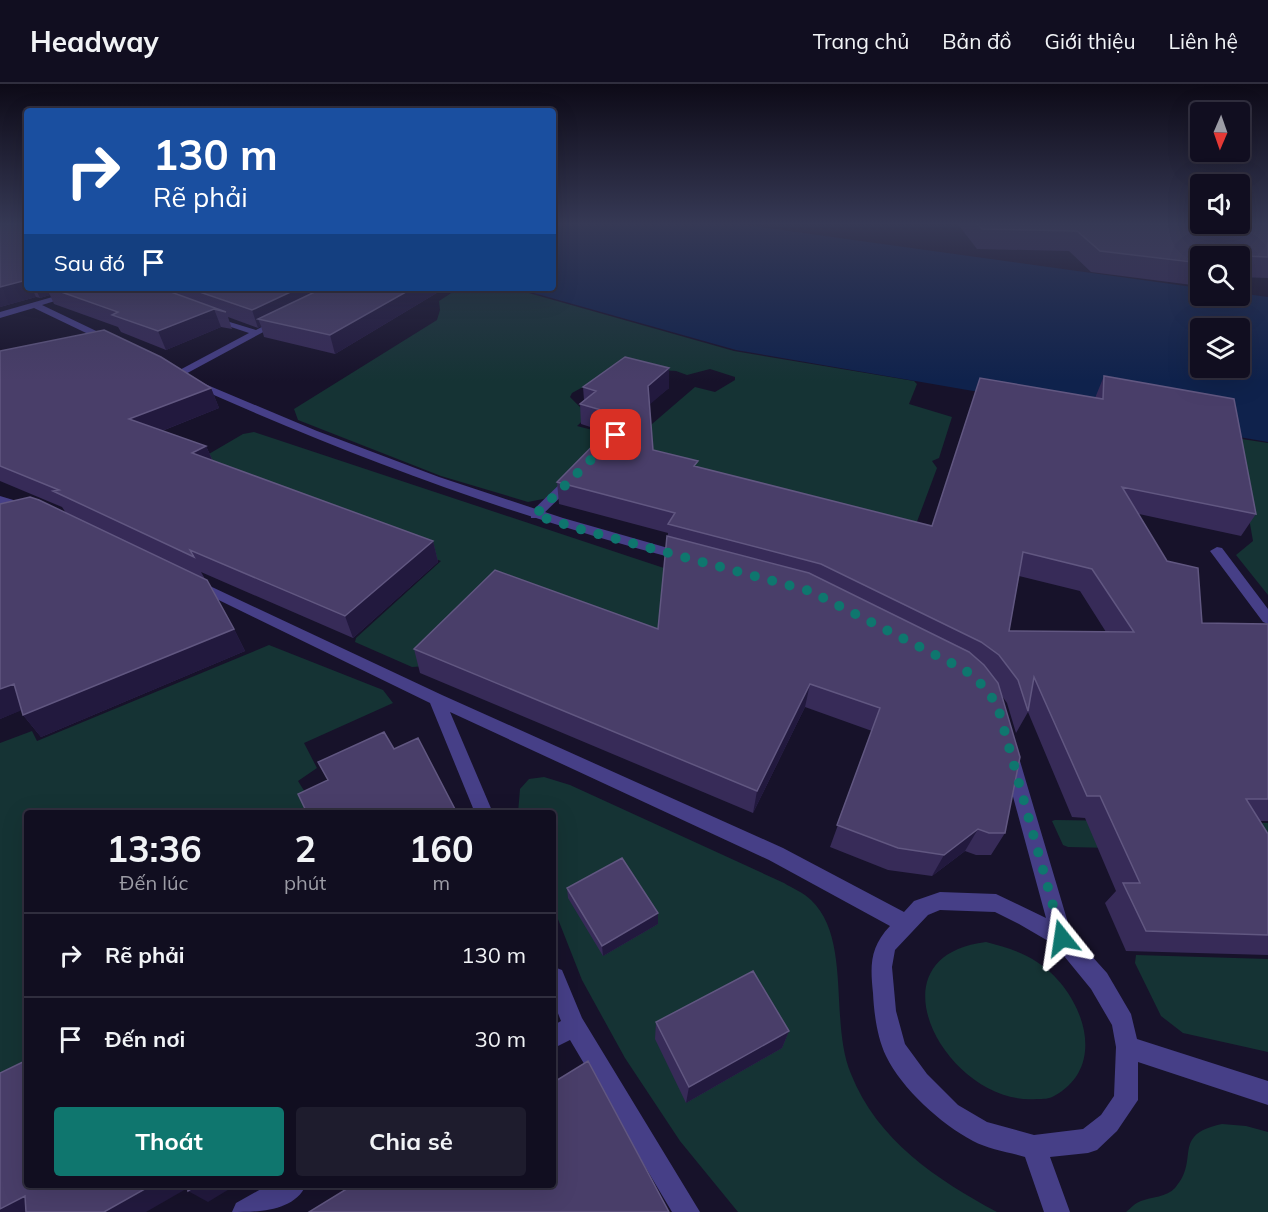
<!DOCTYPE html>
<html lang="vi">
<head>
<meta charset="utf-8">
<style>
  body { margin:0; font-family:Mulish,sans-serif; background:#1e1c2d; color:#f1f3f6; height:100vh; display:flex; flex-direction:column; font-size:22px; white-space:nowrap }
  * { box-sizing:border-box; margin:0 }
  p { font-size:20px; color:#9c9ca5 }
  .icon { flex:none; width:33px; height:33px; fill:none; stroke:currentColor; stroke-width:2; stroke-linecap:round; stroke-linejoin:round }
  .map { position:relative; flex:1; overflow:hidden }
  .sheet { position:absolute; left:24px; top:726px; width:532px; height:378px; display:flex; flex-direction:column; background:#110e20; border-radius:6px; box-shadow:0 6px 24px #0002,0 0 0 2px #302e3e }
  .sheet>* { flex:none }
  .hud { position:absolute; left:24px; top:24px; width:532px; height:183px; border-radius:6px; box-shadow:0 6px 24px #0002,0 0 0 2px #302e3e; background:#1a4fa0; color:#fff; overflow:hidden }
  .needle { width:39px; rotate:182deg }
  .tools { position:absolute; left:1190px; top:18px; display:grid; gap:12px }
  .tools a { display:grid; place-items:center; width:60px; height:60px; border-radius:6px; background:#110e20; box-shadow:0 6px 24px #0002,0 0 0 2px #302e3e; font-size:30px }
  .pin { position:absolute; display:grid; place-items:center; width:51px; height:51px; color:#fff; margin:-26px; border-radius:12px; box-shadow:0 3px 9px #0006 }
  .me { position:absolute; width:66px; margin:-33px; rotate:345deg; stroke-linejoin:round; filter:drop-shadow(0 0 4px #0008) }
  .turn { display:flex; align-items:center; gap:21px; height:126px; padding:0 30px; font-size:27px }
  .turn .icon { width:78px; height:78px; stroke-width:2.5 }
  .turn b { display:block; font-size:42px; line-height:51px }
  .then { display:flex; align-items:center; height:57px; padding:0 30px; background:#0003; gap:12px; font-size:22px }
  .eta { display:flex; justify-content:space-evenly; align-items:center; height:102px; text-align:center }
  .eta b { font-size:36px; font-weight:700; line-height:42px }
  .cta { display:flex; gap:12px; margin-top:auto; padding:12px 30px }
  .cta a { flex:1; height:69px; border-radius:6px; background:#0f766e; color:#fff; font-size:24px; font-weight:700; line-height:69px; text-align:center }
  .cta a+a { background:#1e1c2d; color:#f1f3f6 }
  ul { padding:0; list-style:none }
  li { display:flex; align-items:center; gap:18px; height:84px; padding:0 30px; border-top:2px solid #302e3e }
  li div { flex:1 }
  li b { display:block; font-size:22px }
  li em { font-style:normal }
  header { display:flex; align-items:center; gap:36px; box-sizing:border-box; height:84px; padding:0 30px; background:#110e20; border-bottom:2px solid #302e3e }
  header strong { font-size:28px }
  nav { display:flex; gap:33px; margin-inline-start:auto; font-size:21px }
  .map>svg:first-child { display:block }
  .green { fill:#153334 }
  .water { fill:#0f224c; fill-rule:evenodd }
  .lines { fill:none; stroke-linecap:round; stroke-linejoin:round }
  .service { fill:#463f87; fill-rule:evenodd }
  .minor { fill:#463f87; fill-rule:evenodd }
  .wall { fill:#372b58; fill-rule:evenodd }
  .shaded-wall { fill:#22193e }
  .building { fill:#493e69; stroke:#615781; stroke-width:1.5; fill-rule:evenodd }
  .route { stroke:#0f766e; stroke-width:10; stroke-dasharray:0 18 }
</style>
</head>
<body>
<header>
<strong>Headway</strong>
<nav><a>Trang chủ</a><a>Bản đồ</a><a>Giới thiệu</a><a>Liên hệ</a></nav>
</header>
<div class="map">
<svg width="1268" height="1128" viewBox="0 0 1268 1128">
  <rect width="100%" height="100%" fill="#17122a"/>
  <path class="green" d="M459 204H511L734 267 914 297 917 300 909 320 952 333 939 374 932 377 937 384 912 451 616 371 695 303 715 308 735 296V293L710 285 687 291 676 287 630 284 612 287 572 309 570 313 581 324 592 328 577 342 608 350 548 414 528 418 441 392 298 336 294 325 437 236 440 226 439 217Z
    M254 348 706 498 662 503 656 567 412 583 355 558 356 554 441 477 313 429 202 374 243 350Z
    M1235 354 1268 359V511L1236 471 1253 457Z
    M269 561 383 606 393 619 304 659 317 684 298 697 308 713 301 729H27V998L0 1008V659L32 647 37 657Z
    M544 693 570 701 784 799C792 804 804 809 811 816 852 855 829 938 851 990 877 1056 937 1096 997 1128H738L680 1057 625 974 582 896 554 825V729H518L520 705 529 695Z
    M1055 736 1268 739V798L1248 767 1068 763 1063 761 1052 737Z
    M986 858C1004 863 1021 867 1037 878 1081 906 1111 981 1054 1012 1049 1015 1043 1015 1037 1015 949 1023 864 873 986 858Z
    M1136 871 1268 875V968L1183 949 1161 932 1135 879Z
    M1222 1040 1246 1042 1268 1048V1128H1126C1131 1124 1135 1119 1141 1117 1151 1113 1167 1113 1175 1104 1201 1075 1170 1051 1222 1040Z"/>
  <path class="water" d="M554 139H731L1200 204V212H1239V209L1268 213V358L736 266 516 204H554ZM1200 244H1239V284H1200Z"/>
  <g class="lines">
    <path class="service" d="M572 391 578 395 576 398 539 434H531V428L568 392Z"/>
    <path class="minor" d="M84 204H97L42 221 113 255V259H107L34 224 0 234V228Z
      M210 232 256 246 275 236 282 238 180 293H174V289L249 249 210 236Z
      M193 295 317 347 439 393 563 434 689 470 691 473 684 477C514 433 349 372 189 300L188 298Z
      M0 412 30 421 32 424 26 428 0 420Z
      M1217 463 1222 464 1268 525V540L1263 538 1210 467Z
      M195 495 442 611 783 764 904 828 914 817 940 808 996 810 1046 834 1002 672 1005 667 1011 665 1017 667 1071 849 1107 889 1131 930 1137 955 1268 997V1021L1138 978V1016L1117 1047 1097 1066 1088 1069 1050 1073 1070 1128H1044L1025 1073C1008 1068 988 1065 973 1057 941 1040 902 1005 886 972 877 953 874 929 873 909 870 881 870 863 890 842L769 776 450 628 493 729H475L430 619 190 502 188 499 190 496ZM940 826 995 828 1019 840 1055 861 1091 905 1112 941 1116 963 1114 1012 1101 1031 1083 1045 1034 1051 987 1038 958 1021 927 990 905 960 896 927 892 883 895 866 928 831Z
      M554 883 562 886 582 934 700 1128H672L570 956 554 964V941L561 937 554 919Z
      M268 1101H306C294 1128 257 1128 232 1128L236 1119Z"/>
  </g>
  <path class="wall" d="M0 139 22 140 27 204H445L335 270 264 253 261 242 258 244 228 233 232 245 221 243 166 266 121 248 118 243 54 220 50 211 40 214 36 213 0 223Z
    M957 139H1268V194L1239 193V172H1200V202L1091 188 1069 167 977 165Z
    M0 267 211 304 219 324 162 347 206 362 213 377 433 457 438 478 353 554 201 488 234 545 245 567 41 653 23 631 21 626 0 635V420L66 429 62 423 0 397Z
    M669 284V304L649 320 653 366 697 383 932 442 1095 314 1104 292 1256 430 1241 452 1139 430 1202 539 1268 540V737H1260L1268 750V871L1126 867 1105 819 1116 807 1085 734 1072 733 1028 628 1016 649 1007 619 1002 612 1005 749 991 771H976L965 767 932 792 888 786 830 763 872 647 805 623 753 729 420 589 414 565 658 545 668 449 559 420 557 398 606 348 581 340 580 320 584 316 583 303ZM1019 492 1080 507 1106 548 1009 547Z
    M567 804 658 829V840L603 872 568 814Z
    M656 938 789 947 782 964 686 1019 655 955Z"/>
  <path class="shaded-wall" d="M27 196V204H32L36 213 0 223V203Z
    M35 204H46L50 211 40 214Z
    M299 204H332L258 235 261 242 258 244 252 226Z
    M413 204H445L335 270 330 251Z
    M214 225 221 243 166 266 158 247Z
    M669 284V304L648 322V302Z
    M211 304 219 324 139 356 129 335Z
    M620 326 621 347 609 349 608 328Z
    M206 362 215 382 192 369Z
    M433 457 438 478 353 554 345 532Z
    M234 545 245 567 41 653 23 631Z
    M14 600 32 622 0 635V605Z
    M810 600 805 623 753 729 757 707Z
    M978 745 965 767 932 792 944 771Z
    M658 829V840L603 872 602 862Z
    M789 947 782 964 686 1019 689 1003Z
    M152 1101H193L146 1128H104Z
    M197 1101H236L208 1118 188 1107Z
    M25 1112 43 1128H0V1125Z"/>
  <path class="building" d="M0 139H18L22 140 27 139V196L0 203Z
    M977 139H1268V173L1222 171 1223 172H1200V179L1100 167 1077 147 982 145Z
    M50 204H160L226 228 214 225 158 247 112 231 118 228Z
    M188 204H299L252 226Z
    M323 204H413L330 251 258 235Z
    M104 246 161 273 211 304 129 335 206 362 192 369 433 457 345 532 190 466 194 473 53 407 59 406 0 382V267Z
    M625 273 669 284 648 302 653 366 698 377 694 382 932 442 980 294 1103 315 1104 292 1234 315 1256 430 1122 403 1167 477 1198 484 1202 539 1268 540V715H1246L1268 750V851L1146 847 1123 799H1140L1100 712H1087L1034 593 1028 627 1018 596 999 571 981 558 821 480 668 440 675 429 557 398 622 332 620 326 608 328 580 320 596 307 583 303ZM1023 468 1092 485 1134 548 1009 547Z
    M30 413 39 416 207 496 234 545 23 631 14 600 0 605V420Z
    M667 452 809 489 969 568 984 581 998 599 1020 673 1005 749H989L978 745 944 771 898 764 837 741 880 624 810 600 757 707 414 565 495 486 658 545Z
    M384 648 394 665 418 654 457 729H307L298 710 328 696 318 678Z
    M622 774 658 829 602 862 567 804Z
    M753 887 789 947 689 1003 656 938Z
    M27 976V1101H152L104 1128H26L25 1112 0 1125V989Z
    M588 977 669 1128H309L353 1101H554V998Z
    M187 1101H197L188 1107Z"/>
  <linearGradient id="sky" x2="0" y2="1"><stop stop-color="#0d0a17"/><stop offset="0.47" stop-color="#363955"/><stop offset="1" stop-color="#363955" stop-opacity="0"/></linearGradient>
  <rect width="1268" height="297" fill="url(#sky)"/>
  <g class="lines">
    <path class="route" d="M616 351 535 431 583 446 810 507 965 586 981 600 997 620 1062 854"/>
  </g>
</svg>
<div class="tools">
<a><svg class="needle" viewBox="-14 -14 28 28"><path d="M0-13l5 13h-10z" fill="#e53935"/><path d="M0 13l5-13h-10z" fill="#9c9ca5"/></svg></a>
<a><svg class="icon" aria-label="sound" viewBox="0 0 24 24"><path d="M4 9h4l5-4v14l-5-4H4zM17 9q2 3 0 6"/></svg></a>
<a><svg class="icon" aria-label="search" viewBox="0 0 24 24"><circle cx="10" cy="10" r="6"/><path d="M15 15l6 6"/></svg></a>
<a><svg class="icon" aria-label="layers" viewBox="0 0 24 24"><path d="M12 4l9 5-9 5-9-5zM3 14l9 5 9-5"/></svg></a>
</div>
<div class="pin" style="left:616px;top:351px;background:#d93025"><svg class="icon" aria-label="arrive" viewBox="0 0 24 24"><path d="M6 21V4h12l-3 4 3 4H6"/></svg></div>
<svg class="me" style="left:1062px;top:854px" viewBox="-20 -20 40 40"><path d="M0-17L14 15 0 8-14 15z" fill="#0f766e" stroke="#fff" stroke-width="4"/></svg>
<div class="hud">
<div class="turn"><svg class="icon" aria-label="right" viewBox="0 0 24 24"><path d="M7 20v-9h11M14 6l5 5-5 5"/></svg><div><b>130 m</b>Rẽ phải</div></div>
<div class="then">Sau đó<svg class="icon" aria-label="arrive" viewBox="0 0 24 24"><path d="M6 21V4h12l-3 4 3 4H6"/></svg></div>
</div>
<section class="sheet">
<div class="eta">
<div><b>13:36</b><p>Đến lúc</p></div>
<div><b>2</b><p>phút</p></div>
<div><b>160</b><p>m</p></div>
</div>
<ul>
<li><svg class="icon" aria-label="right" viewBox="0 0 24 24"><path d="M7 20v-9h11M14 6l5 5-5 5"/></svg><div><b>Rẽ phải</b></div><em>130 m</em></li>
<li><svg class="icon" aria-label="arrive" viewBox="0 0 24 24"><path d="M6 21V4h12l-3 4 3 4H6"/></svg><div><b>Đến nơi</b></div><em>30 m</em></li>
</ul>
<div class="cta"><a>Thoát</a><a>Chia sẻ</a></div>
</section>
</div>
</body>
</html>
